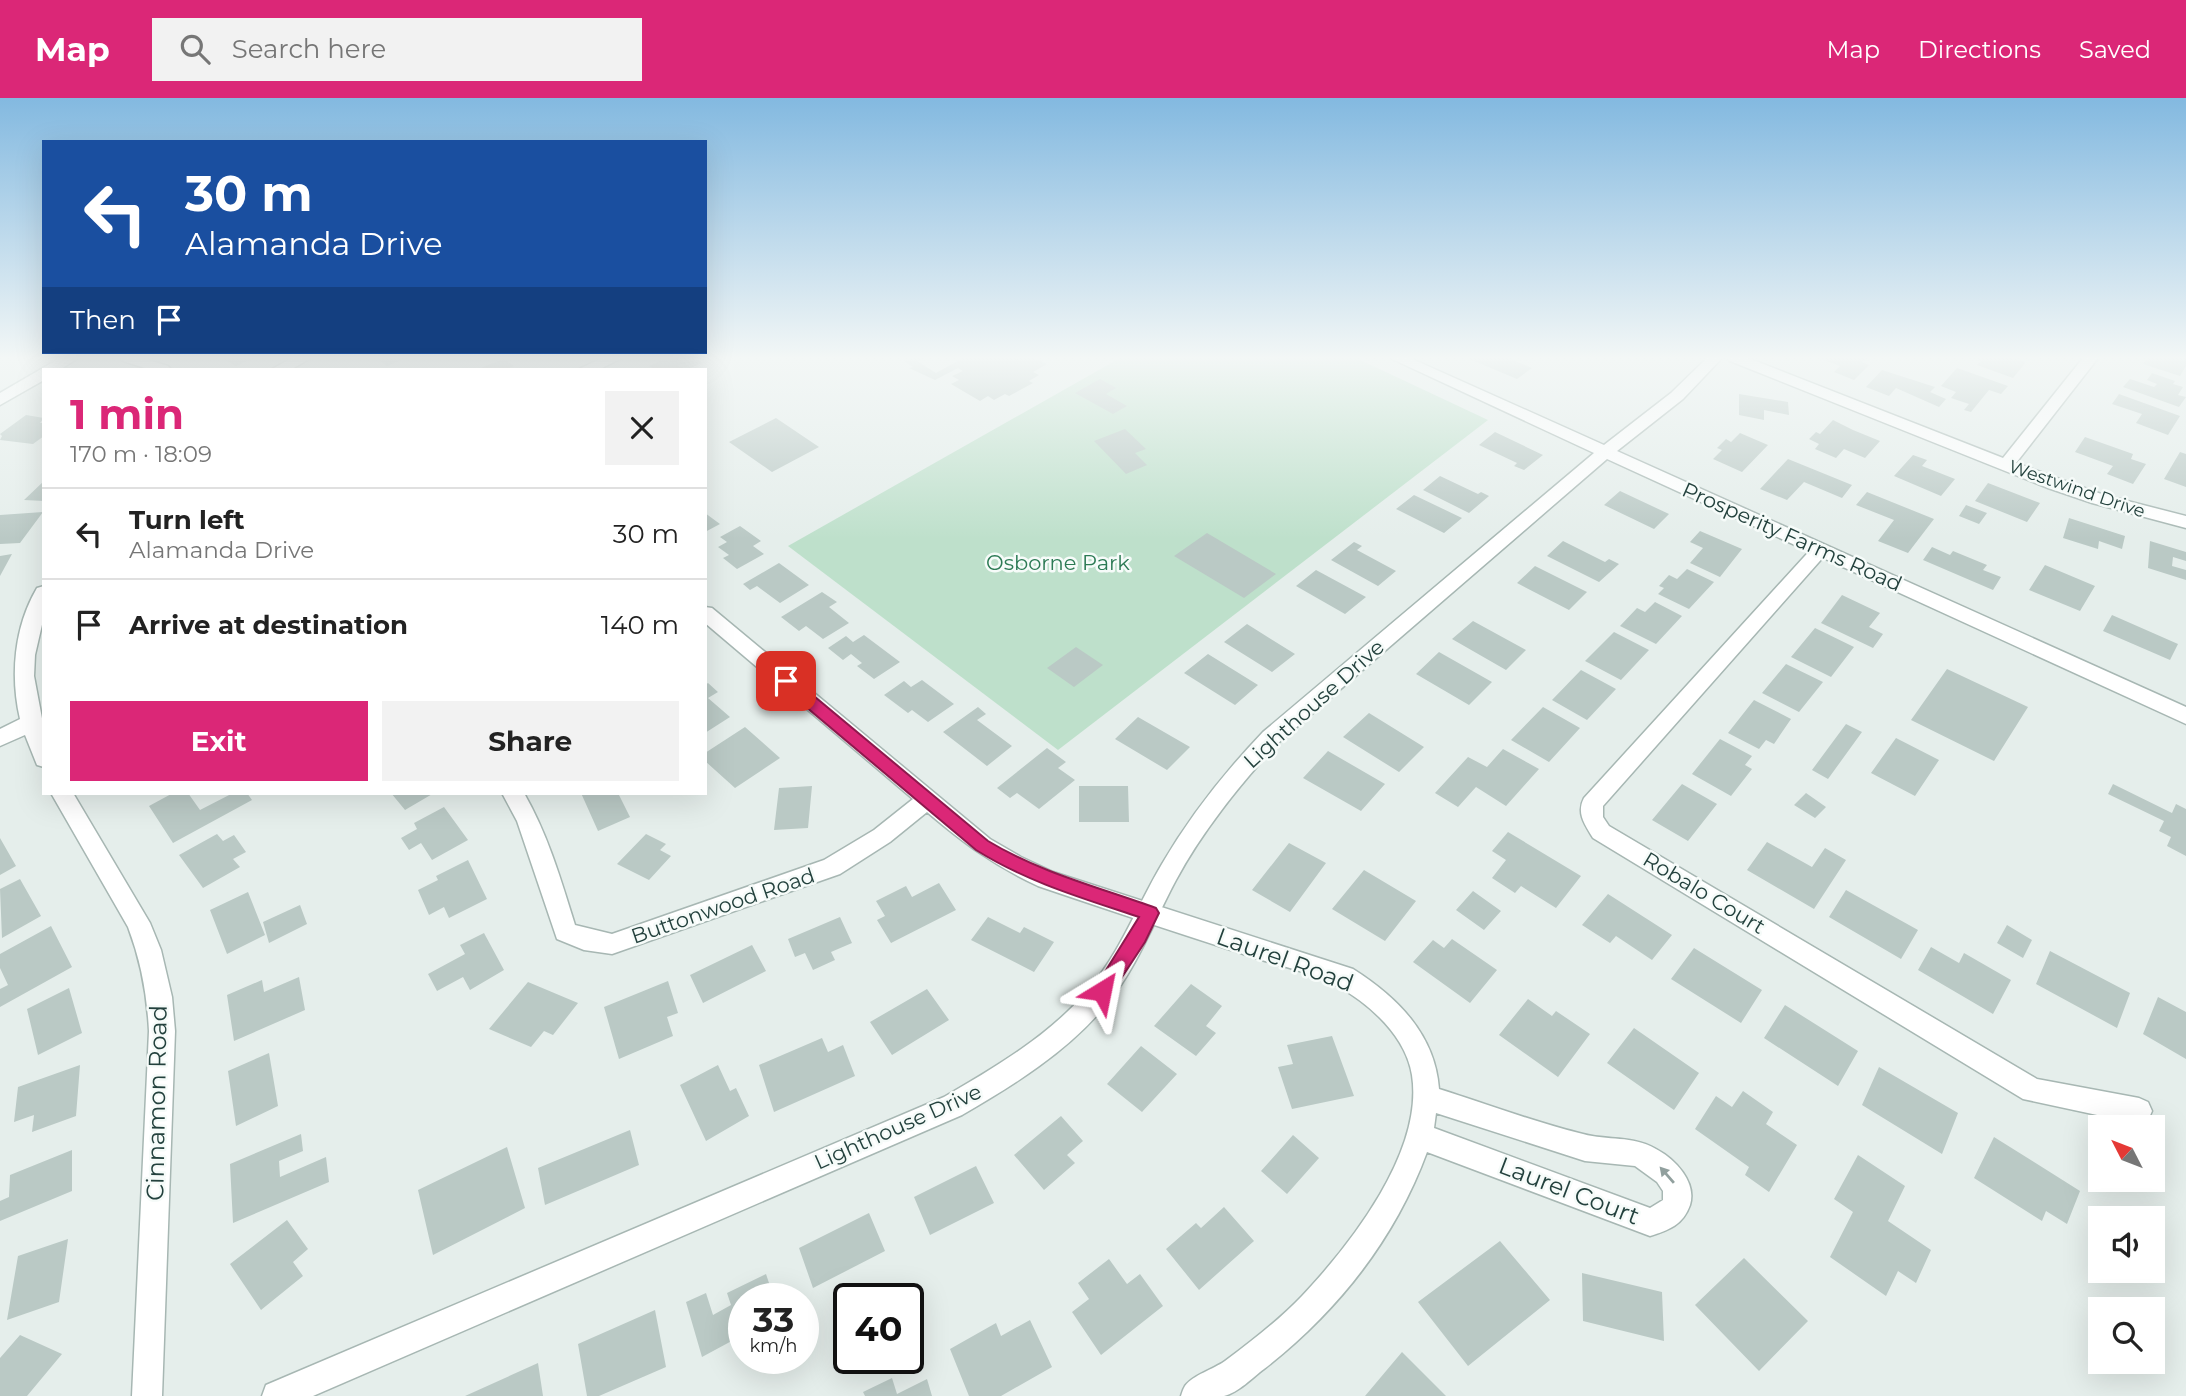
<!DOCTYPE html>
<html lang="en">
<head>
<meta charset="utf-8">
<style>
  body { margin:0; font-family:Montserrat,sans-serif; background:#f2f2f2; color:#222; height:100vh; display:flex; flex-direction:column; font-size:26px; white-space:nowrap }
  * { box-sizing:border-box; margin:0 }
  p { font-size:23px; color:#767676 }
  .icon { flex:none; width:38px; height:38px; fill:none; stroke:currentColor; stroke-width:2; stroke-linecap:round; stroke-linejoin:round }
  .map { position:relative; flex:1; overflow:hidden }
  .drawer { position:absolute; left:42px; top:270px; width:665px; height:427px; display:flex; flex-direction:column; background:#fff; border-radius:0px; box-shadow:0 7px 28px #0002 }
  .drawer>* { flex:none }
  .guide { position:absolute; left:42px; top:42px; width:665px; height:214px; border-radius:0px; box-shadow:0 7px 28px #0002; background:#1a4fa0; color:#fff; overflow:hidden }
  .needle { width:46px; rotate:312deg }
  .fabs { position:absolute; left:2088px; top:1017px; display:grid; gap:14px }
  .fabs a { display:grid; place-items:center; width:77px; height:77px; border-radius:0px; background:#fff; box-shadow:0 7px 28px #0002; font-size:35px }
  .speed { position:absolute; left:728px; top:1185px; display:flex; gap:14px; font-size:35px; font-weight:700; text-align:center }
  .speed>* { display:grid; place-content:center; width:91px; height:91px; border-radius:50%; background:#fff; box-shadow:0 7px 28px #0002; line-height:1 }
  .speed small { font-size:18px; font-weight:400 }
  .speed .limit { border:4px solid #111; border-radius:10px; background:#fff; color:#111 }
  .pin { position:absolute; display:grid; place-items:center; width:60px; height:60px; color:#fff; margin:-30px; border-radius:14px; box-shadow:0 4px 10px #0006 }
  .me { position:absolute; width:77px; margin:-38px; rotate:35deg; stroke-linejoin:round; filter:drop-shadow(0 0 5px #0008) }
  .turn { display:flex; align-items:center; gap:24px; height:147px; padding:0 28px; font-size:32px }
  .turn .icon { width:91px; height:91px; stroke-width:2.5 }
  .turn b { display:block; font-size:49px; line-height:60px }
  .then { display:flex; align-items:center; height:66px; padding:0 28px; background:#0003; gap:14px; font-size:26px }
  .round { display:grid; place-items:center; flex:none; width:74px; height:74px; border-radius:0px; background:#f2f2f2 }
  .head { display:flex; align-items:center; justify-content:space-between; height:119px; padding:0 28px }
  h1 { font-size:42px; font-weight:700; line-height:52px; color:#db2777 }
  .primary-button { display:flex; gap:14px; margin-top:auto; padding:14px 28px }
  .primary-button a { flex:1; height:80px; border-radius:0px; background:#db2777; color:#fff; font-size:28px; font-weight:700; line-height:80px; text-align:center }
  .primary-button a+a { background:#f2f2f2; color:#222 }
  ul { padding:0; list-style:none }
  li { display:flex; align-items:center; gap:21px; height:91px; padding:0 28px; border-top:2px solid #e0e0e0 }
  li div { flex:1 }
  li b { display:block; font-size:26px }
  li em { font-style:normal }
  header { display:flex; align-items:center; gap:42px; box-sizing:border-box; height:98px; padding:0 35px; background:#db2777; color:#fff }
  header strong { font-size:33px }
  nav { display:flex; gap:38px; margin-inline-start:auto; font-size:24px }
  .search { width:490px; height:63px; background:#f2f2f2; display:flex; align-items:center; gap:18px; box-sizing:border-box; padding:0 24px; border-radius:0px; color:#767676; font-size:26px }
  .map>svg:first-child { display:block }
  .green { fill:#bee0cb }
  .building { fill:#bac9c5 }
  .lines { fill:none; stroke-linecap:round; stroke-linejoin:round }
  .minor-casing { stroke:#a7b7b3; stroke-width:3 }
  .tertiary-casing { stroke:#a7b7b3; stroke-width:3 }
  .minor { fill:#fff; fill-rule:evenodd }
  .tertiary { fill:#fff; fill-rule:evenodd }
  .oneway { fill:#91a09e }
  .route { fill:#db2777; stroke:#8e194d; stroke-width:2 }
  .labels { text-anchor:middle; stroke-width:5; stroke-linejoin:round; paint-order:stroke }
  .far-street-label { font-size:18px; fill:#23413d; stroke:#f6fbf9 }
  .street-label { font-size:21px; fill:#23413d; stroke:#f6fbf9 }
  .park-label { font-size:21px; fill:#2c7a54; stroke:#f6fbf9 }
  .near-street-label { font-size:24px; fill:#23413d; stroke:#f6fbf9 }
</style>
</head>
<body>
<header>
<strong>Map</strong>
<div class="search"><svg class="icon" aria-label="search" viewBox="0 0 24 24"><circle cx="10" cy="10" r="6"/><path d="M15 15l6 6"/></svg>Search here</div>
<nav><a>Map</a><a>Directions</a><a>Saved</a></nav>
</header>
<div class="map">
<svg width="2186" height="1298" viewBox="0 0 2186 1298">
  <rect width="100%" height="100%" fill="#e5eeeb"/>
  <path class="green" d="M1120 260H1356L1488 322 1058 652 788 448Z"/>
  <path class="building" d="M222 260H254L236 268Z
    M376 260H406L387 268Z
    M678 260H693L702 265 688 271H654L649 268 665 261 669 264Z
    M912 260H925L917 263 936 275 961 261 958 260H1034L1047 266 1033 274 1039 277 1029 283 1033 285 1009 298 1005 296 994 302 988 298 980 303 951 286 959 282 952 278 963 273 958 270 935 282 909 270 913 269 904 263Z
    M1467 260H1508L1532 270 1517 281Z
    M1819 260H1867L1862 264 1869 267 1854 282 1834 274 1840 268Z
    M1972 260H2013L2026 264 2013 280 1977 267 1981 263Z
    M2147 260H2186V268L2180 278 2143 266Z
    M504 261 514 268 507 271H478Z
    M1957 270 2008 288 2001 296 1989 292 1971 314 1964 312 1969 306 1951 300 1956 294 1941 288Z
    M1882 272 1935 289 1930 294 1946 301 1939 309 1896 290 1889 298 1866 289Z
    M2152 275 2175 283 2173 286 2183 289 2178 297 2186 299 2179 309 2123 289 2130 281 2154 289 2157 286 2147 282Z
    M1100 281 1116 290 1106 296 1127 308 1113 316 1075 295Z
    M1739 296 1788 304 1789 317 1764 312V322L1739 317Z
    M2119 296 2180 318 2168 337 2136 325 2142 316 2112 306Z
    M26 317 44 320 40 325H44V338L33 346 0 342 2 338 0 336Z
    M776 320 819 349 772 374 729 344Z
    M1833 322 1853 332 1880 343 1865 360 1844 351 1836 360 1815 351 1819 346 1809 341 1816 334 1820 336Z
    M1125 331 1146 351 1135 355 1147 367 1126 376 1094 343Z
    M1495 334 1543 357 1524 372 1514 368 1517 365 1479 347Z
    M1740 335 1768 347 1742 374 1713 361 1722 352 1717 350 1726 341 1731 344Z
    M2085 339 2133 356 2131 361 2146 366 2133 386 2107 376 2113 368 2075 354Z
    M2180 354 2186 356V389L2164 381Z
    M1913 357 1927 362 1922 368 1955 381 1941 398 1894 378Z
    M1788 361 1852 387 1842 400 1804 384 1787 402 1760 391Z
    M1440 378 1478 396 1481 394 1489 398 1469 415 1423 392Z
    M44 383V403L24 402Z
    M1988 385 2040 405 2027 424 1975 403Z
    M1620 393 1669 416 1654 431 1604 407Z
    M1867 394 1934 421 1908 455 1878 443 1894 422 1856 407Z
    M1414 397 1462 420 1444 435 1396 411Z
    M1966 407 1987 415 1979 426 1959 418Z
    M43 414 20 445 0 446V417Z
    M705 415 720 426 705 434Z
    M2069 420 2125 438 2122 451 2099 443 2098 451 2063 440Z
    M740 428 761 443 753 448 764 456 737 471 723 460 729 457 718 449 727 444 720 439Z
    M1700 433 1742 451 1720 479 1690 465 1703 450 1690 444Z
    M1207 435 1276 476 1244 500 1174 458Z
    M1563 443 1605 464 1609 461 1619 466 1599 484 1547 458Z
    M2150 443 2186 454V463L2173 459 2172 468 2186 472V482L2148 470Z
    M1354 444 1362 448 1357 452 1396 473 1378 488 1331 462Z
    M1932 449 1950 457 1953 453 1987 467 1983 472 2001 479 1993 492 1923 462Z
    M12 456 0 478V458Z
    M779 465 809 487 780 505 757 488 750 492 743 486Z
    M2045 467 2095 488 2080 513 2029 492Z
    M1535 468 1587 494 1569 512 1517 485Z
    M1687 471 1714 484 1689 511 1658 496 1664 490 1659 488 1669 477 1677 481Z
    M1316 472 1366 499 1345 516 1296 488Z
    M822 494 837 504 829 509 849 525 823 541 806 528 799 533 781 519Z
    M1842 497 1880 515 1869 529 1883 536 1873 550 1821 525Z
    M1655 504 1682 518 1656 546 1620 528 1637 510 1645 514Z
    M2112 517 2178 546 2170 562 2103 533Z
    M1473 523 1526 552 1506 572 1452 541Z
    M1247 526 1295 556 1272 574 1224 544Z
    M1815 530 1854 549 1831 579 1791 559Z
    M1614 534 1649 552 1621 582 1585 563Z
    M864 537 900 564 874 581 857 568 862 565 851 556 843 562 828 550 846 538 853 544Z
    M1076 549 1103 567 1074 589 1047 570Z
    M1439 554 1492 584 1469 607 1416 576Z
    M1208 556 1258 587 1235 607 1184 575Z
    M1786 566 1823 584 1799 614 1762 595Z
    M1947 571 2028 609 1994 663 1911 622Z
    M1581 572 1616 591 1587 622 1552 602Z
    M922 582 954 606 928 624 912 612 908 615 884 597 904 583 911 589Z
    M708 585 718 594 708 600 730 619 705 635V587Z
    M1754 602 1791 621 1774 646 1766 642 1759 651 1728 635Z
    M978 609 986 616 977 622 1012 648 987 668 943 634Z
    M1543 609 1580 630 1549 664 1511 642Z
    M1369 615 1424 649 1399 674 1343 639Z
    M1138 619 1190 649 1167 672 1115 641Z
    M1846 626 1862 634 1828 681 1812 672Z
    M745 629 780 660 735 690 705 663V655Z
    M1896 640 1939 662 1915 698 1871 675Z
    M1720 641 1752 658 1745 667 1752 671 1731 698 1692 676Z
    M1047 650 1066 664 1058 670 1075 682 1039 711 1017 695 1010 700 997 690Z
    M1503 651 1539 671 1506 708 1476 689 1458 709 1435 695 1468 659 1487 669Z
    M1328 653 1385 686 1361 713 1303 680Z
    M1682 686 1717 706 1688 743 1652 722Z
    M2113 686 2172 715 2176 706 2186 711V758L2167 748 2171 739 2159 733 2164 723 2108 696Z
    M812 688 808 730 774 732 779 690Z
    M1079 688H1128L1129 724H1079Z
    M173 695H188L200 712 233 695H247L252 702 173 745 149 708Z
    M391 695H434L405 712Z
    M581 695H618L630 719 598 733Z
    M1806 695 1826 709 1815 720 1794 707Z
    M444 709 468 742 432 762 421 745 409 752 401 740 417 731 414 725Z
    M1508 734 1581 778 1556 810 1521 788 1515 795 1492 780 1506 762 1492 753Z
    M217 736 223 743 234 737 246 754 233 761 240 769 203 790 179 757Z
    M646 736 666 746 660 752 671 758 649 782 617 766Z
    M0 740 16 768 0 777Z
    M1767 744 1812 769 1825 750 1846 762 1814 811 1747 772Z
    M1289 745 1326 765 1290 814 1252 792Z
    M468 762 487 801 449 820 444 809 429 817 418 792 438 782 436 778Z
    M1364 772 1416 803 1385 843 1332 811Z
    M20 781 41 818 2 840 0 791Z
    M939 785 956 812 891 845 877 822 885 818 876 803 906 788 912 799Z
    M1846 792 1918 832 1901 861 1829 819Z
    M1473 793 1501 813 1484 832 1456 812Z
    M248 794 265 837 227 856 210 812Z
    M1608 796 1672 837 1652 862 1616 838 1610 845 1582 827Z
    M300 807 307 826 269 845 263 824Z
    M840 819 852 845 831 854 835 862 813 872 805 855 795 859 788 841Z
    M988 819 1020 835 1024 829 1054 844 1034 874 971 842Z
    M2007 827 2032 842 2023 860 1997 845Z
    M51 828 72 869 0 909V891L8 887 0 870V856Z
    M484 835 504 872 470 892 463 879 437 893 428 876 465 856 460 847Z
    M1452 841 1497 872 1470 905 1413 864 1433 842 1444 850Z
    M752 847 766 873 703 905 690 877Z
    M1931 849 1959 865 1964 855 2011 882 1993 916 1918 872Z
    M1694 850 1762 892 1741 925 1671 881Z
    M2050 853 2130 895 2117 930 2036 886Z
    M299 879 305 912 234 943 227 897 262 882 264 894Z
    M668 883 678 915 667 919 673 938 619 961 604 909Z
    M528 884 578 905 553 937 544 933 531 949 489 931Z
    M1191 886 1222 908 1206 928 1216 935 1196 958 1154 928Z
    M69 890 82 935 38 957 27 911Z
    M927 891 949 922 892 957 870 924Z
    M2158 899 2186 914V961L2143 936Z
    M1528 901 1552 918 1556 913 1590 936 1558 979 1499 937Z
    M1785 907 1858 953 1838 988 1764 940Z
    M1634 930 1699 975 1674 1012 1607 965Z
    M1332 938 1354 998 1292 1011 1278 969 1293 966 1287 947Z
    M822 940 828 954 843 947 855 978 774 1014 759 967Z
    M1141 948 1177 976 1142 1014 1107 986Z
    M269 955 278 1008 236 1028 228 973Z
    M80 967 76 1018 32 1034 34 1017 14 1024 18 989Z
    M718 967 730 993 736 990 749 1018 706 1043 680 987Z
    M1879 969 1958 1015 1942 1056 1862 1007Z
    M1743 993 1773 1014 1766 1026 1797 1047 1769 1094 1745 1077 1749 1069 1695 1031 1716 998 1732 1009Z
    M1061 1018 1083 1043 1067 1057 1075 1065 1044 1092 1014 1057Z
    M630 1032 639 1067 545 1107 538 1070Z
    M301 1036 303 1053 279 1063 280 1079 326 1059 329 1084 233 1125 230 1066Z
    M1293 1037 1319 1060 1287 1096 1261 1073Z
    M1994 1039 2080 1093 2067 1126 2046 1113 2042 1123 1974 1080Z
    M507 1049 525 1110 433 1157 418 1092Z
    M72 1052V1093L0 1123V1103L9 1099 10 1077Z
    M1858 1057 1905 1088 1888 1123 1931 1152 1916 1185 1898 1173 1886 1198 1830 1159 1853 1114 1834 1101Z
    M976 1068 994 1105 930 1137 914 1099Z
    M1224 1109 1254 1143 1199 1192 1166 1151 1196 1125 1201 1130Z
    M869 1115 885 1153 813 1190 799 1150Z
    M287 1122 308 1151 293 1164 303 1178 261 1212 230 1166Z
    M68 1141 59 1204 7 1222 18 1158Z
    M1500 1143 1550 1202 1468 1268 1418 1204Z
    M1744 1160 1808 1223 1759 1273 1695 1207Z
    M1109 1161 1127 1186 1140 1176 1163 1208 1101 1257 1072 1214 1089 1201 1078 1185Z
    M1582 1175 1662 1194 1664 1243 1583 1223Z
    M766 1176 774 1200H744V1251L739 1239 702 1259 686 1204 706 1195 713 1217 731 1207 727 1195Z
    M655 1212 666 1269 599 1298H587L578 1246Z
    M1030 1222 1052 1269 1001 1298H969L950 1251 996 1225 1001 1238Z
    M20 1237 62 1256 27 1298H0V1260Z
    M1402 1254 1446 1298H1365Z
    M538 1265 543 1298H465Z
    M892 1280 897 1296 927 1281 932 1298H865L863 1294Z"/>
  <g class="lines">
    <defs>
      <path id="minor" d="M60 260H78L61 271H44V282L0 307V295Z
        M120 260H142L168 268 171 271H148L123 263Z
        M292 260H311L292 271H272Z
        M602 260H622L600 271H579Z
        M1727 260H1748L2003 360 2083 260H2098L2016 365 2104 397 2186 418V430L2092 405 2048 390 1730 263Z
        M1820 446 1826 448 1829 452 1826 456 1603 708V719L1609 728 2037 981 2139 1000 2148 1004 2152 1013 2148 1022 2139 1026 2023 1001 1593 740C1585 727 1576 715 1584 700L1814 448Z
        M44 488V518L35 557 34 578 44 631V669L37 667 25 637 0 648V631L20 621C10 578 14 529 37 490Z
        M705 509 712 510 990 741 1021 759 1053 774 1353 871C1397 899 1435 936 1439 991 1487 1006 1534 1024 1583 1036 1608 1043 1632 1037 1656 1051 1675 1061 1697 1084 1690 1107 1683 1127 1669 1132 1650 1138L1427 1054C1395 1141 1337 1214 1264 1271 1253 1279 1238 1295 1224 1298 1211 1298 1194 1298 1181 1298 1182 1295 1183 1291 1185 1288 1193 1277 1214 1271 1225 1263 1252 1243 1279 1222 1302 1198 1351 1146 1424 1053 1412 977 1406 939 1371 907 1339 889 1315 875 1276 867 1249 858 1179 835 1108 812 1038 788 993 767 965 746 927 714L890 744 840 776 612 856 584 852 557 841 517 723 502 695H524C548 737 561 782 575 827L612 836 824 762 874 732 913 701 705 525ZM1436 1015 1585 1063 1635 1068 1657 1084 1663 1093V1102L1650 1110 1434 1030Z
        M51 695H73L150 825 161 852 172 899 175 933 162 1298H132L149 933C147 896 141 863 128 829Z"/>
      <path id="tertiary" d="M1390 260H1410L1604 347 1671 295 1707 260H1722L1683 301 1617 353 2186 609V626L1607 361 1277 646C1239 688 1203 732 1176 782 1153 825 1137 870 1106 907 1067 954 1014 987 962 1017L313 1298H262L266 1287 944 999C996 969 1050 937 1089 891 1121 853 1137 808 1162 766 1190 718 1224 675 1263 634L1594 355Z"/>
    </defs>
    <use href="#minor" class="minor-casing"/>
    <use href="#tertiary" class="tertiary-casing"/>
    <use href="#minor" class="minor"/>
    <use href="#tertiary" class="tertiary"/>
  </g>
  <defs><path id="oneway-solid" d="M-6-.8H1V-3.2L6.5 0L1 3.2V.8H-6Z" transform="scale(1.75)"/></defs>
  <use class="oneway" href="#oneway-solid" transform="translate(1667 1077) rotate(-131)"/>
  <linearGradient id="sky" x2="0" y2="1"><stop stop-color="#83b9e0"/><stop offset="0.59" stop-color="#f3f7f6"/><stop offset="1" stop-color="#f3f7f6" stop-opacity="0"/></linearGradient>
  <rect width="2186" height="441" fill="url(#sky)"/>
  <path class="route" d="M786 578 791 579 988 743C1041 775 1098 789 1156 810L1159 815 1145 844 1109 899 1102 901 1096 899 1093 893 1139 819C1082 800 1027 784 976 752L780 587 778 583Z"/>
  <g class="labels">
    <g class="far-street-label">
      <text transform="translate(2077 391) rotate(19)" y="6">Westwind Drive</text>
    </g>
    <g class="street-label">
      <text transform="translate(1792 439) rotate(24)" y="7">Prosperity Farms Road</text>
      <text transform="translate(1314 606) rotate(-42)" y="7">Lighthouse Drive</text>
      <text transform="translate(1704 795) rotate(31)" y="7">Robalo Court</text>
      <text transform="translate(723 808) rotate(-19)" y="7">Buttonwood Road</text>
      <text transform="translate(898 1029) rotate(-24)" y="7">Lighthouse Drive</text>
    </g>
    <g class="park-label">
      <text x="1058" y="472">Osborne Park</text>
    </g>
    <g class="near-street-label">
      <text transform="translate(1285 862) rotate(20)" y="8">Laurel Road</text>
      <text transform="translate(157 1005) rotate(-89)" y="8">Cinnamon Road</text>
      <text transform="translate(1569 1093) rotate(21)" y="8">Laurel Court</text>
    </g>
  </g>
</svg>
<div class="fabs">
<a><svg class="needle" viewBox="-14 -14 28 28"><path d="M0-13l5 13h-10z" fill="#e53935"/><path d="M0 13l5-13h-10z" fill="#767676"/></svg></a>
<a><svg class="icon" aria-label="sound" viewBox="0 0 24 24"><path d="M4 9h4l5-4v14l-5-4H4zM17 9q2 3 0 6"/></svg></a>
<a><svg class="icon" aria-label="search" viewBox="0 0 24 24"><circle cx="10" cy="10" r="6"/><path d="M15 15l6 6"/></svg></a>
</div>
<div class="speed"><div>33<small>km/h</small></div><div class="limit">40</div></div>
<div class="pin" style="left:786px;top:583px;background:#d93025"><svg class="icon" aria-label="arrive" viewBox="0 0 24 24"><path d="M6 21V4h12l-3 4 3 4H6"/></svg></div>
<svg class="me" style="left:1102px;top:893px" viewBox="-20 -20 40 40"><path d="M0-17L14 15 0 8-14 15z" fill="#db2777" stroke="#fff" stroke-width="4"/></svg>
<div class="guide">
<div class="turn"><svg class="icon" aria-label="left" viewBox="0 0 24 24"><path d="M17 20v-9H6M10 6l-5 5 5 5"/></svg><div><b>30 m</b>Alamanda Drive</div></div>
<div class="then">Then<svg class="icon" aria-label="arrive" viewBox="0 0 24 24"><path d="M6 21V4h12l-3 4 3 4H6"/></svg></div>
</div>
<section class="drawer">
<div class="head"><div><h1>1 min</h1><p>170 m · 18:09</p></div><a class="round"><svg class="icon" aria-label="close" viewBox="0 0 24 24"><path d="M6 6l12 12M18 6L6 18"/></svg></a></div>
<ul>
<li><svg class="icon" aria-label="left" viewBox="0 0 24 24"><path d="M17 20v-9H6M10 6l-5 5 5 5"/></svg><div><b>Turn left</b><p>Alamanda Drive</p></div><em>30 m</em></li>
<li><svg class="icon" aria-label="arrive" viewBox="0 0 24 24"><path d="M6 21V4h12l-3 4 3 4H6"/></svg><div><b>Arrive at destination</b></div><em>140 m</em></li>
</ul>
<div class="primary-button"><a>Exit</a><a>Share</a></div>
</section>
</div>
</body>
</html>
